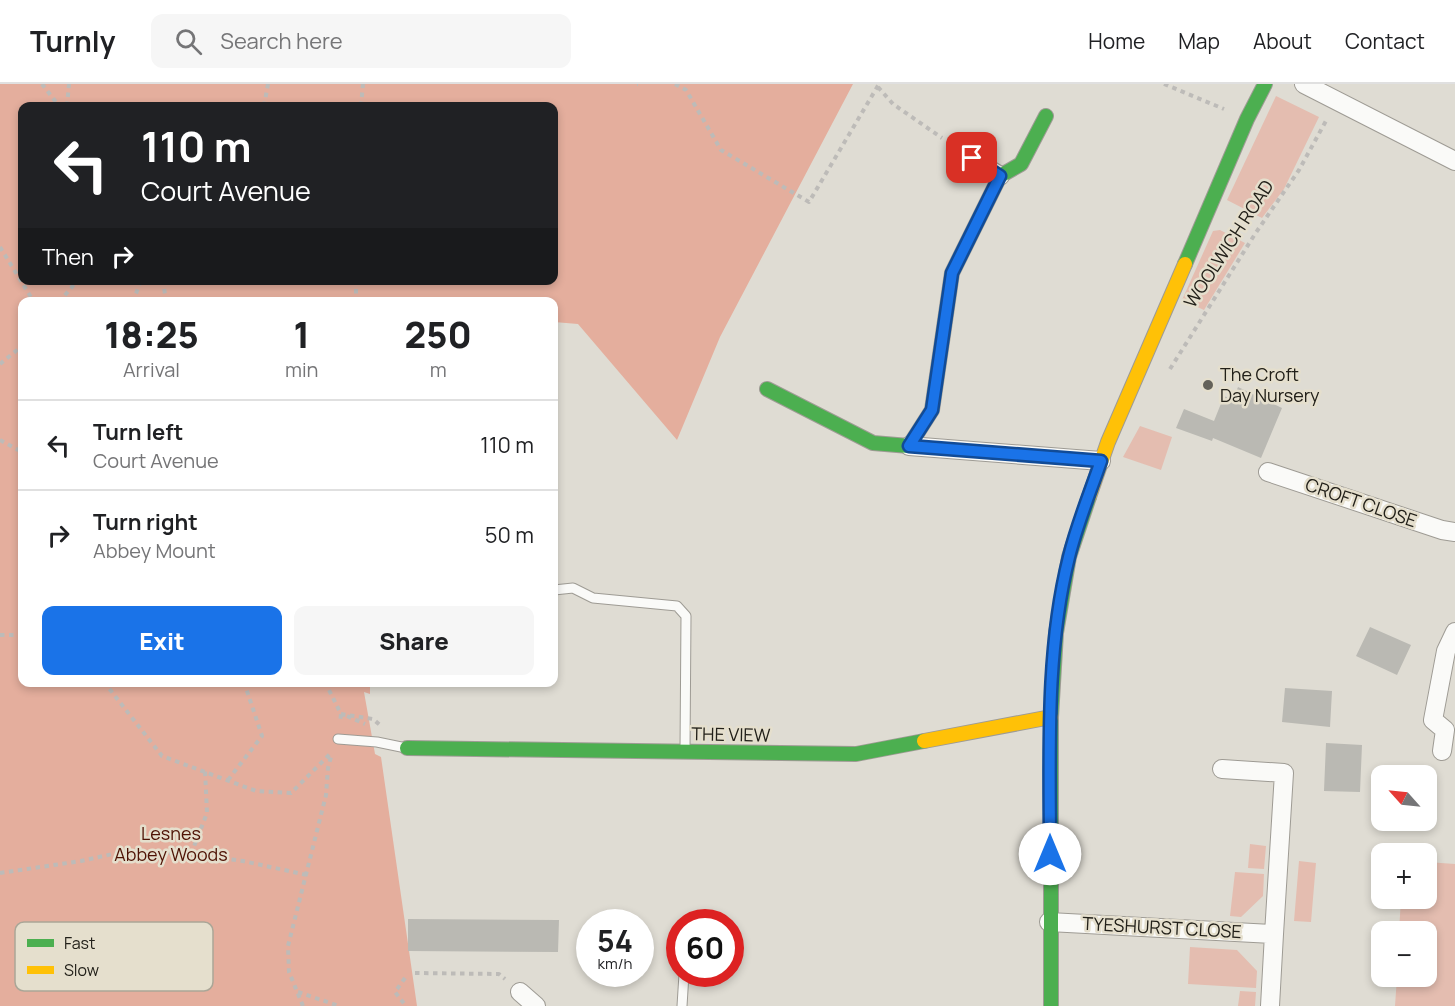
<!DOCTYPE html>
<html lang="en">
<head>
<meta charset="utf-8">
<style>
  body { margin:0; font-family:Manrope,sans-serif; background:#f6f6f6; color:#202124; height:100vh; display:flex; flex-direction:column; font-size:22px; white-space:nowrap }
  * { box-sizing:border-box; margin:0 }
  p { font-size:20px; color:#757577 }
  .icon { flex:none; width:33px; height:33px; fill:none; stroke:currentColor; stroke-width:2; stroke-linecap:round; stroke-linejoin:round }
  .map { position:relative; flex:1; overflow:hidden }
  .side { position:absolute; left:18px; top:213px; width:540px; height:390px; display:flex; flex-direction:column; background:#fff; border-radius:12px; box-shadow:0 3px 9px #0003 }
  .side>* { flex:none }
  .guide { position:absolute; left:18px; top:18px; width:540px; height:183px; border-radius:12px; box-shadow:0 3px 9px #0003; background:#202124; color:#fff; overflow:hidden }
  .needle { width:39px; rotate:297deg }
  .buttons { position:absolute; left:1371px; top:681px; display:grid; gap:12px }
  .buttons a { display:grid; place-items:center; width:66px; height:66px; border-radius:12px; background:#fff; box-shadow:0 3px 9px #0003; font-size:30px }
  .speed { position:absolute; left:576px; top:825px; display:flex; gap:12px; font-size:30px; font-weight:700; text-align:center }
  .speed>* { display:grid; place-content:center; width:78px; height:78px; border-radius:50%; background:#fff; box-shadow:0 3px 9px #0003; line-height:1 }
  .speed small { font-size:15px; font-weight:400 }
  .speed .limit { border:9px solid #d22; background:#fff; color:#111 }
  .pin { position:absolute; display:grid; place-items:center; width:51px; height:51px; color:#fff; margin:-26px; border-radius:12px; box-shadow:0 3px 9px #0006 }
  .me { position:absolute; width:66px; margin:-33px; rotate:0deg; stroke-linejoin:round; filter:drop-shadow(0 0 4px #0008) }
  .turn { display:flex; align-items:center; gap:21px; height:126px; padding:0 24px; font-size:27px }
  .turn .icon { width:78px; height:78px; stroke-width:2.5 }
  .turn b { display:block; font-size:42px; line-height:51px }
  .then { display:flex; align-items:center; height:57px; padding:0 24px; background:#0003; gap:12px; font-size:22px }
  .eta { display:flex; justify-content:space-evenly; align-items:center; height:102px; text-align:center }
  .eta b { font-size:36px; font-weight:800; line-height:42px }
  .primary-button { display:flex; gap:12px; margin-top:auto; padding:12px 24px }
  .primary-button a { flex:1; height:69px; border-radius:12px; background:#1a73e8; color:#fff; font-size:24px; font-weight:800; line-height:69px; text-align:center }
  .primary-button a+a { background:#f6f6f6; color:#202124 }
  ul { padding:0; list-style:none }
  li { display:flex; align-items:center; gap:18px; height:90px; padding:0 24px; border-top:2px solid #e0e0e0 }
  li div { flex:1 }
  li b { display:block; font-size:22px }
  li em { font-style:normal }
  header { display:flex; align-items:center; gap:36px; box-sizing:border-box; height:84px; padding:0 30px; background:#fff; border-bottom:2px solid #e0e0e0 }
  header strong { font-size:28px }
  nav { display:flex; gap:33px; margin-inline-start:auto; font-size:21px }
  .search { width:420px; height:54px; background:#f6f6f6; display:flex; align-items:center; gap:15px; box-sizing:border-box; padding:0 21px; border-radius:12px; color:#757577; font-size:22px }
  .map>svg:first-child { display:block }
  .green { fill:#e4bdb0 }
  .forest { fill:#e4ae9d; fill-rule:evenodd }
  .building { fill:#bab9b3 }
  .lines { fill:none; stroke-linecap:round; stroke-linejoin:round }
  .lane-casing { stroke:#9e9b94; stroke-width:11 }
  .street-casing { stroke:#9e9b94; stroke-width:20 }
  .fast-casing { stroke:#9e9b94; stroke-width:16 }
  .slow-casing { stroke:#9e9b94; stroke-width:16 }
  .path { stroke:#bdbbb8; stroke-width:4; stroke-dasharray:4.5 4.5; stroke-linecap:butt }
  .lane { stroke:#fafaf8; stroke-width:9 }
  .street { stroke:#fafaf8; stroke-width:18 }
  .fast { stroke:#4caf50; stroke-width:14 }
  .slow { stroke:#ffc107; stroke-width:14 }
  .route-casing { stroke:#114b97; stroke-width:15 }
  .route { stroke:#1a73e8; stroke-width:10 }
  .poi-dot { fill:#64625a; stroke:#e5dfcd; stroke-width:2 }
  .labels { text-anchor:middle; stroke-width:5; stroke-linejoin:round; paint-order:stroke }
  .street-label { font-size:18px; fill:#222019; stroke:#e5dfcd }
  .poi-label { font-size:18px; fill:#222019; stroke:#e5dfcd; text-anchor:start }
  .park-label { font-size:18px; fill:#4e1204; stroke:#e5dfcd }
  .key { fill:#e5dfcd; stroke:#aaa697; stroke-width:1.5 }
  .key-label { font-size:16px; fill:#222019 }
</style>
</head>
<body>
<header>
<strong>Turnly</strong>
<div class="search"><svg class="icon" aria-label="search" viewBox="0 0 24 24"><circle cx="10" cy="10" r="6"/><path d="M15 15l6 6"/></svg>Search here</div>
<nav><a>Home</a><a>Map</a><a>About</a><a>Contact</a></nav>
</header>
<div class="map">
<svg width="1455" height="922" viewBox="0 0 1455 922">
  <rect width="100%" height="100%" fill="#dfdcd3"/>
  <path class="green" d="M1276 12 1319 33 1284 105 1262 134 1227 116Z
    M1220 146 1245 159 1204 226 1182 216 1213 147Z
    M1140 342 1172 353 1161 386 1123 373Z
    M1250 760 1266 762 1264 785 1248 784Z
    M1299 777 1316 779 1311 838 1294 837Z
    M1427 778 1455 780V922H1395L1397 893 1426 892V848L1399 847 1401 815 1426 814Z
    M1235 788 1264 790 1263 812 1241 833 1230 832Z
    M1190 863 1237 866 1257 887 1256 904 1188 900Z
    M1240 907 1256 908 1255 922H1238Z"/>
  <path class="forest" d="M0 0H853L720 253 677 356 578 240 554 238V218H22V598L370 599V610L364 608 375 670 381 673 417 922H0ZM22 22H554V196H22Z"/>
  <path class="building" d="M1238 303 1282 324 1261 374 1213 354 1212 357 1176 344 1184 325 1214 337 1224 312 1233 316Z
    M1370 543 1411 561 1397 591 1356 572Z
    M1285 604 1332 607 1330 643 1282 638Z
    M1326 659 1362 661 1360 708 1324 707Z
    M408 835 559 836 558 868 408 867Z"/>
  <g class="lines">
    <defs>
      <path id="lane" d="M554 506 573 504 593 514 677 522 686 532 685 666
        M338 655 377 658 406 664
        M682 922 684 890"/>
      <path id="street" d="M1304 0 1455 77
        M957 65 1000 92
        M909 362 1101 377
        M1268 388 1442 446 1455 448
        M1442 667 1445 646 1433 636 1446 567 1455 548
        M1222 685 1284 689 1274 850
        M1049 838 1274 850 1270 922
        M520 908 536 922"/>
      <path id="fast" d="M1185 180 1247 35 1265 0
        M767 305 873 359 909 362 932 326 952 189 1000 92 1021 80 1046 32
        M407 664 856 670 924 657
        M1051 922V633L1056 549 1069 473 1089 413"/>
      <path id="slow" d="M1089 413 1108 358 1185 180
        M924 657 1051 633"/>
    </defs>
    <use href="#lane" class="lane-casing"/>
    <use href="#street" class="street-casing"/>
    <use href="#fast" class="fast-casing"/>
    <use href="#slow" class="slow-casing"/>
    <path class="path" d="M42 0 59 22
      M637 0H638
      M675 0 686 6 721 66 809 118 879 0
      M1164 0 1224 25
      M878 3 893 20 942 54
      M67 22 69 0
      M264 22 268 0
      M361 22 363 0
      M0 163 34 218
      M163 196 166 218
      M356 196V218
      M59 218 78 196
      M133 218 141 196
      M0 280 22 262
      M1170 285 1255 150 1299 86 1327 35
      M0 356 22 368
      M0 551H22
      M104 598 162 672 256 707 291 709 332 668
      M325 598 341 630 340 639
      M341 630 373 635 381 642
      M347 632 365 640
      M228 696 262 652 244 598
      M191 770 207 729 205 686
      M0 789 81 777 126 767 191 770 243 777 307 791
      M415 889 499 890 505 895
      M405 894 395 908 406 922
      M298 908 339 922
      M303 922 289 888 288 862 326 711 328 684 332 669"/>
    <use href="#lane" class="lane"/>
    <use href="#street" class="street"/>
    <use href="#fast" class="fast"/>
    <use href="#slow" class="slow"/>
  </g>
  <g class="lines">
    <defs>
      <path id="route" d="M972 74 1000 92 952 189 932 326 909 362 1101 377C1090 409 1077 440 1069 473 1045 568 1050 672 1050 770"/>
    </defs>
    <use href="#route" class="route-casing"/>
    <use href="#route" class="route"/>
  </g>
  <circle class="poi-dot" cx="1208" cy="301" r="6"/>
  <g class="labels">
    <g class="street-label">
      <text transform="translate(1229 160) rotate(-57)" y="6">WOOLWICH ROAD</text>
      <text transform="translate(1361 419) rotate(19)" y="6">CROFT CLOSE</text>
      <text transform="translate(731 651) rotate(1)" y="6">THE VIEW</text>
      <text transform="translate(1162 844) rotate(3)" y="6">TYESHURST CLOSE</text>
    </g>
    <g class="poi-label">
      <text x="1220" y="297">The Croft<tspan x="1220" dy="21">Day Nursery</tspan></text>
    </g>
    <g class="park-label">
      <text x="171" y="756">Lesnes<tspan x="171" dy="21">Abbey Woods</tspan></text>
    </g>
  </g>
  <rect x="15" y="838" width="198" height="69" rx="9" class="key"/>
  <rect x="27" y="855" width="27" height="8" fill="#4caf50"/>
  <rect x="27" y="882" width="27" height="8" fill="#ffc107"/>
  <g class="key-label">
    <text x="64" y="865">Fast</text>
    <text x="64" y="892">Slow</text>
  </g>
</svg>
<div class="buttons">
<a><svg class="needle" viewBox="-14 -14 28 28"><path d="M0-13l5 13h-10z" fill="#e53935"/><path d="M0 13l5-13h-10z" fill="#757577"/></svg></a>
<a>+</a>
<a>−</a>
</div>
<div class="speed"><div>54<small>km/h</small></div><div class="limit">60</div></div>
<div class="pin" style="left:972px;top:74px;background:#d93025"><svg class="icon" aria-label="arrive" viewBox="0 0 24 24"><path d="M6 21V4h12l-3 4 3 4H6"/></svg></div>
<svg class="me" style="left:1050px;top:770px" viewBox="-20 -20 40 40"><circle r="19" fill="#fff"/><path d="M0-13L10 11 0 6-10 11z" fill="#1a73e8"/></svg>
<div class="guide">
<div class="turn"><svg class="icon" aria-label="left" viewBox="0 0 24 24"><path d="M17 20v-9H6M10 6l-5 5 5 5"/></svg><div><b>110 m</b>Court Avenue</div></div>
<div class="then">Then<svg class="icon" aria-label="right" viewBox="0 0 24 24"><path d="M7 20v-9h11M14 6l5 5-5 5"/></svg></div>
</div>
<section class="side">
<div class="eta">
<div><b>18:25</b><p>Arrival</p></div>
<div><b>1</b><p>min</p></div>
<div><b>250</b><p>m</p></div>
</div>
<ul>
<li><svg class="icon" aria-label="left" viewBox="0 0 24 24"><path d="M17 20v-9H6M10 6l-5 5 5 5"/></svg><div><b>Turn left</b><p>Court Avenue</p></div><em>110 m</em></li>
<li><svg class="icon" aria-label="right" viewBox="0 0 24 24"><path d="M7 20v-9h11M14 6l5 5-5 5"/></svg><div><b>Turn right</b><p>Abbey Mount</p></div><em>50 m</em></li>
</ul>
<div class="primary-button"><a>Exit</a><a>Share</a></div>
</section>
</div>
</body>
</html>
